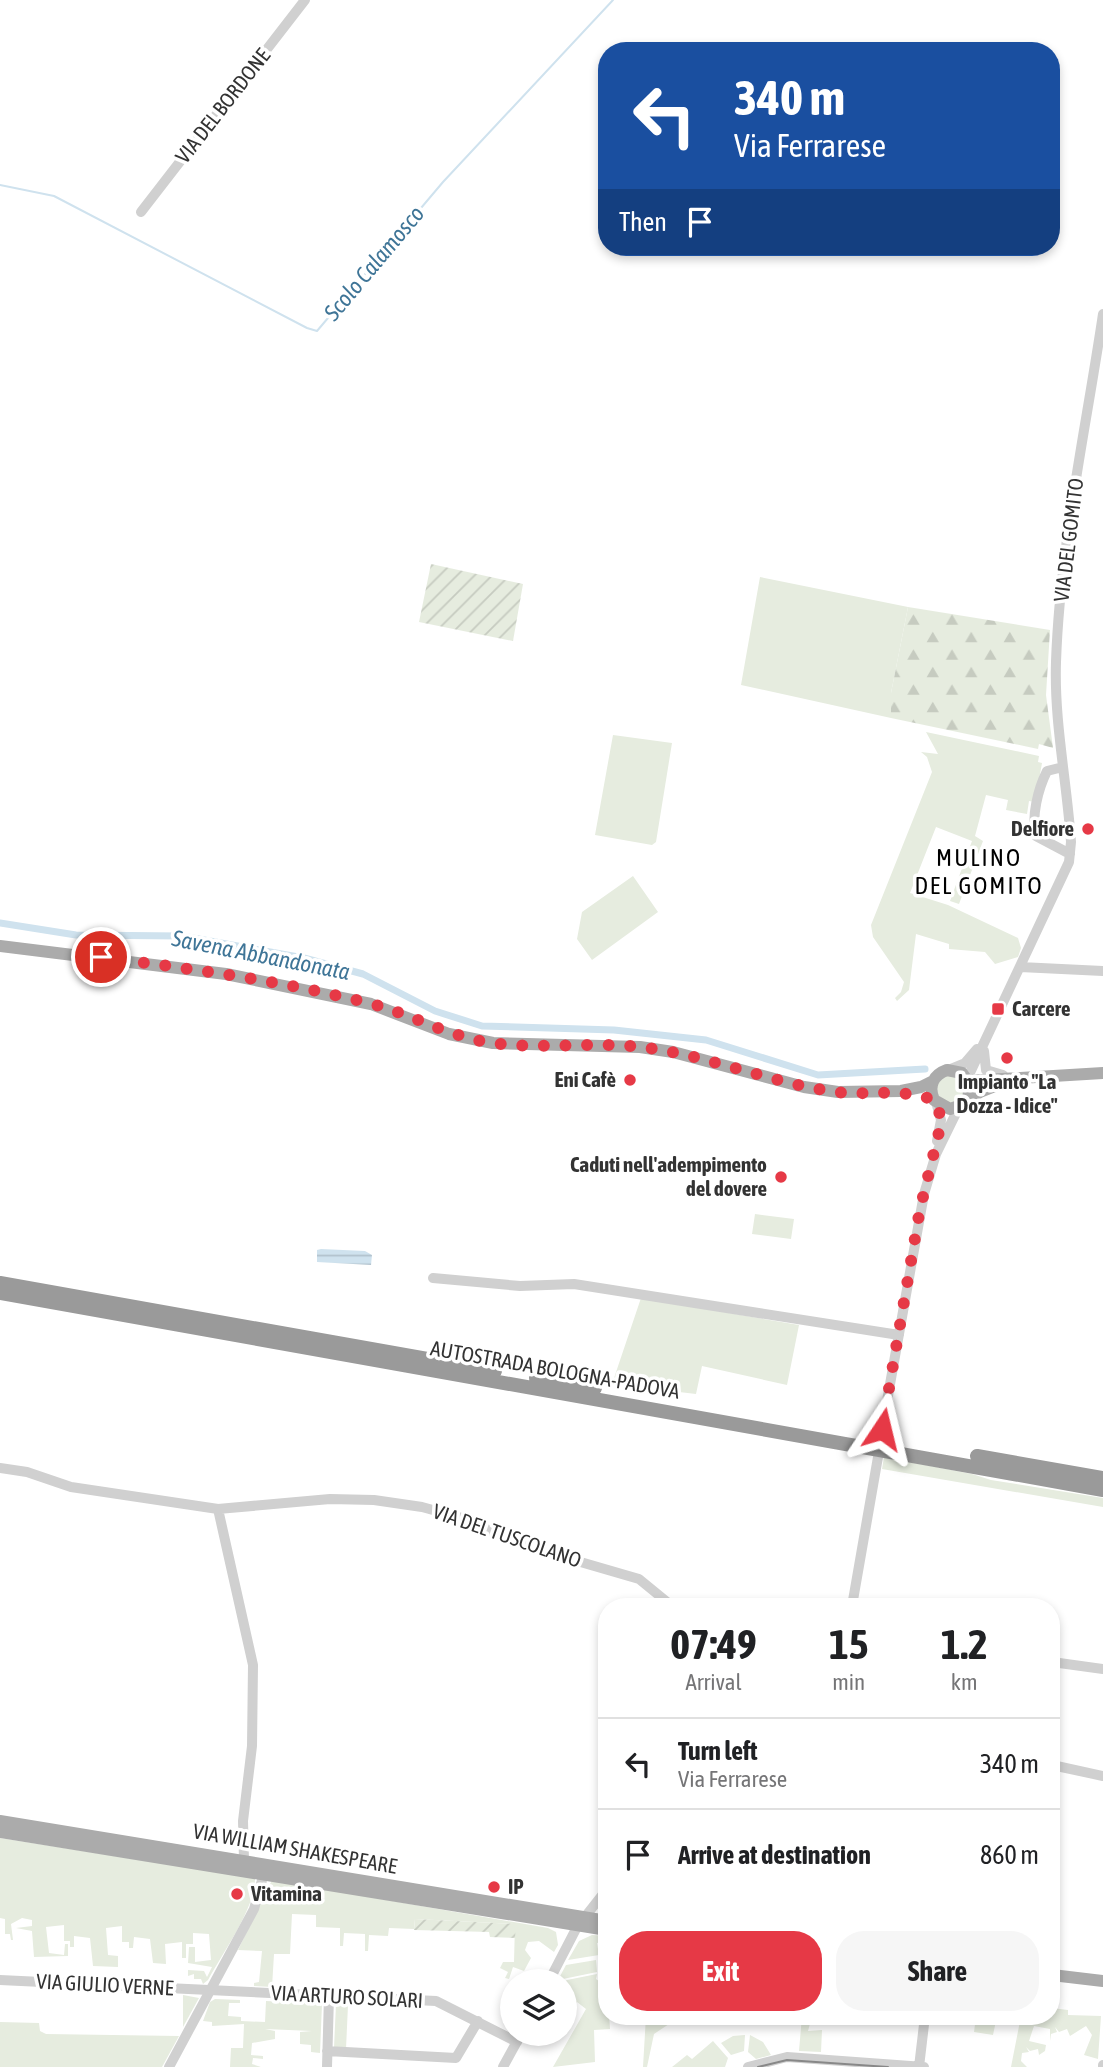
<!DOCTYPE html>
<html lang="en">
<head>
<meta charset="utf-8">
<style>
  body { margin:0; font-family:"Asap Condensed",sans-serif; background:#f6f6f6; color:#202124; height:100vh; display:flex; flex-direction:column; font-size:26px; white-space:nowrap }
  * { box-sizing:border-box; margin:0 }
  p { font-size:23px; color:#757577 }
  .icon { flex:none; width:38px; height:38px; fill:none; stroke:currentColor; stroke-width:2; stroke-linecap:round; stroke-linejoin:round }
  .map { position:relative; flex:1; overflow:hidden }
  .side { position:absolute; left:598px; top:1598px; width:462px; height:427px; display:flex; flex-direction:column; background:#fff; border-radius:28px; box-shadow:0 4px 10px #0003 }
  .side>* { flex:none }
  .top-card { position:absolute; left:598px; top:42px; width:462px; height:214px; border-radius:28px; box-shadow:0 4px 10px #0003; background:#1a4fa0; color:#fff; overflow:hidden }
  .tools { position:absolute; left:500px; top:1969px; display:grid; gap:14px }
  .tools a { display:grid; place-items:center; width:77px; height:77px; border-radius:50%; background:#fff; box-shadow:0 4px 10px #0003; font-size:35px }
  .pin { position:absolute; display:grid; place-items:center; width:60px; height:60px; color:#fff; margin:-30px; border:4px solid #fff; border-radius:50%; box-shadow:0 2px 7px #0007 }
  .me { position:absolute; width:77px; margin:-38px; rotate:10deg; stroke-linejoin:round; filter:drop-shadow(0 0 5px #0008) }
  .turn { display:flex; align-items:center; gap:24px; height:147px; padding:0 21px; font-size:32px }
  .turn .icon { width:91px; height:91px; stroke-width:2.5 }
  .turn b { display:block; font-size:49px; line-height:60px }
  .then { display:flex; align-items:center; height:66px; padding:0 21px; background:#0003; gap:14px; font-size:26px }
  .eta { display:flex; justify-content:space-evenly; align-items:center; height:119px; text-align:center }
  .eta b { font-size:42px; font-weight:700; line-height:49px }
  .primary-button { display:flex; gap:14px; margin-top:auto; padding:14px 21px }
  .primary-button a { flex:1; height:80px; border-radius:28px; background:#e63946; color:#fff; font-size:28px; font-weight:700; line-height:80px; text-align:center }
  .primary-button a+a { background:#f6f6f6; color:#202124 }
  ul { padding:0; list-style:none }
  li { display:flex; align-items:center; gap:21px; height:91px; padding:0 21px; border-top:2px solid #e0e0e0 }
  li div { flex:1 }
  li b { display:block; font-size:26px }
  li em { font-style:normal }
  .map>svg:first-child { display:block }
  .green { fill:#e6ecdf }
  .forest { fill:url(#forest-firs) }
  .garden { fill:url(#garden-furrows) }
  .water { fill:url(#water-rules) }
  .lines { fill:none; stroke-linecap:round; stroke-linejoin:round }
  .stream { stroke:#cfe2ee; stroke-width:2 }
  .canal { stroke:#cfe2ee; stroke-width:7 }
  .minor-tunnel { stroke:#d6d6d6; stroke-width:10; stroke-dasharray:10 5; stroke-linecap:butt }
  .minor { stroke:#d0d0d0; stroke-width:10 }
  .major { stroke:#ababab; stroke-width:12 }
  .highway { stroke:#9a9a9a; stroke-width:14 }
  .tram { stroke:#888; stroke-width:2 }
  .route { stroke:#e63946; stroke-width:12; stroke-dasharray:0 21.6 }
  .poi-dot { fill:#e63946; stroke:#fff; stroke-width:2.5 }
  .labels { text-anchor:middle; stroke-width:7; stroke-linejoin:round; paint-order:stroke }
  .street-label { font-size:21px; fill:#333; stroke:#fff }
  .poi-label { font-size:21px; font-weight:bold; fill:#333; stroke:#fff; text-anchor:end }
  .water-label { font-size:23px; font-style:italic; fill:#3f7597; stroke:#fff }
  .quarter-label { font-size:24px; letter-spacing:2px; fill:#000; stroke:#fff }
</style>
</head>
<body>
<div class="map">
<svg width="1103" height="2067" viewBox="0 0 1103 2067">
  <defs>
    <pattern id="forest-firs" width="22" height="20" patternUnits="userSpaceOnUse" patternTransform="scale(1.75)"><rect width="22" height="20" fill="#e6ecdf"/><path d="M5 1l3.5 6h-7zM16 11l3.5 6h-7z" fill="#c6cbc0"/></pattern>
    <pattern id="garden-furrows" width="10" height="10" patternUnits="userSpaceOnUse" patternTransform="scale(1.75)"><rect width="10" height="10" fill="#e6ecdf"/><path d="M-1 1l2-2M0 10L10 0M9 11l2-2" fill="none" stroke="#c6cbc0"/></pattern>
    <pattern id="water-rules" width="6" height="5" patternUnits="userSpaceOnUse" patternTransform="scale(1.75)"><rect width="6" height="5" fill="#cfe2ee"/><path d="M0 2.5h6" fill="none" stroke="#b2c2cd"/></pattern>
  </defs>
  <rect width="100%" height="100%" fill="#fff"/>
  <path class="green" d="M760 577 908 607 891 693V718L741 685Z
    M926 732 1039 756 1038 762 1042 763 1035 802 1029 801 1027 814 1006 810 1008 800 986 795 975 836 983 841 959 904 950 901 972 841 936 827 910 893 948 905 1018 938 1021 948 1018 957 995 964 985 952 949 949V944L916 934 909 990 897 1001 895 998 901 992 904 982 873 937 871 925 932 772 927 757 921 752 938 754Z
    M613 735 672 743 656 842 652 845 595 835Z
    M633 876 658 912 592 960 577 939 582 912Z
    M956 1075 965 1084 962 1099 951 1104 938 1096 937 1084 945 1076Z
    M755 1214 794 1219 791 1239 752 1234Z
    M641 1298 799 1325 787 1385 702 1366 696 1394 612 1384Z
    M884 1457 972 1474 991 1480 1103 1498V1507L882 1469Z
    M0 1838 255 1878C256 1907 222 1954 208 1980L203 1984 201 1979H194V1974L188 1976V1970L204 1971 207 1977 212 1967 188 1963 189 1947H195V1962L211 1960 209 1934 193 1933V1944H186V1958H182V1942L165 1944 166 1964 153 1963 150 1939 134 1937 133 1948H129V1942H122V1926L106 1928 108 1955 118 1956V1967L93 1966 90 1938 74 1936V1947H70V1941H64V1925L46 1927 49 1953 64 1955 65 1944H68V1956L34 1957 32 1931 16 1928 32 1926V1920L22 1918 11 1924 13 1940H11L10 1934H5V1919L0 1918Z
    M272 1880 548 1928 556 1932 558 1945 554 1952 539 1941 528 1942 525 1950 531 1958 524 1971 513 1967 509 1979 505 1978 508 1972 500 1968 503 1962H514L515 1924 415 1919 414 1929 389 1928 388 1936 369 1935 368 1951H365V1934L344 1933 343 1946H340V1928L316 1927V1915L292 1914 290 1954H274L272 1987 254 1986V1983L259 1982 262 1951 238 1950Z
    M592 1935 607 1936V1949L605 1942 597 1943 599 1955 568 1960 579 1941Z
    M596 1960 597 1972 558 1980 566 1965Z
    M597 1974 596 1979 607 1987 610 2029 594 2030 595 2062 553 2067 586 2009 577 2002 565 2016V1981H562Z
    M183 1995 199 1998 183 2027Z
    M215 1999 240 2000V2003H229L228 2016 241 2017V2021L265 2022 266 2001 322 2004 320 2053 311 2052V2045L300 2044V2032L312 2031 265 2029 275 2031V2039L252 2043 251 2055 263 2056V2059L253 2058 252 2064 261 2067H230L231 2048H243L244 2024 212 2026V2022L203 2021 210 2002Z
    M336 2004 348 2005 346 2049 334 2048Z
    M1052 2008 1068 2010V2015L1101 2016 1098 2059 1084 2055 1092 2035 1086 2026 1070 2036 1067 2029 1059 2032 1055 2027 1057 2032 1051 2034 1050 2041V2029L1034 2026 1029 2041 1046 2045 1045 2051 1039 2055 1038 2049 1030 2051 1026 2047 1029 2052 1022 2053 1021 2061 1027 2067H1011L1021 2016H1052Z
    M646 2016H681L654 2034 647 2067H643Z
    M802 2016H812L808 2031 822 2030 821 2052 799 2051Z
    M971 2016H997L993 2035 974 2032 976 2017Z
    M0 2022 39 2023 40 2031 46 2034 179 2036 162 2067H0Z
    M745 2035 744 2051 731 2055 721 2043 733 2036Z
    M750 2035 763 2042 771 2055 756 2059 748 2052Z
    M713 2041 728 2058 725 2067H672L687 2055 692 2059Z"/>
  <path class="forest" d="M908 607 1050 630 1046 695 1053 748 1039 744 1038 749 891 718V693Z"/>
  <path class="garden" d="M431 564 523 584 513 641 419 622Z
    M415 1919 516 1924 515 1938 490 1937 489 1932 414 1930Z"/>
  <path class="water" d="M321 1249 365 1251 372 1255 371 1265 317 1262V1250Z"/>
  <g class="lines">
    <path class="stream" d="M0 185 54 196 307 328 317 331 443 182 613 0"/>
    <path class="canal" d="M0 923 76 935 182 936 304 958 363 974 435 1011 482 1026 614 1030 706 1040 818 1075 925 1069"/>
    <path class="minor-tunnel" d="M878 1456 882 1429"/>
    <path class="minor" d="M141 212 305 0
      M1063 767 1047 771C1038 789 1031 817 1036 836L1070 854
      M1020 967 1103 971
      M984 1051 986 1070 1003 1075
      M948 1070 965 1063 977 1049
      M967 1079 1069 862 1071 842C1067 782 1054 722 1056 662 1060 545 1086 429 1103 314
      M936 1102 941 1120 937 1141
      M433 1278 520 1286 574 1284 899 1335
      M882 1429 924 1194 936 1154 959 1107
      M0 1468 27 1472 71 1487 218 1509 330 1499 374 1500 422 1507 462 1518 522 1545 639 1579 672 1606
      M218 1509 253 1665 252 1746 243 1821 244 1860
      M852 1606 878 1457
      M1052 1662 1103 1669
      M1052 1765 1103 1776
      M0 1980 436 2001 517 2042
      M549 1981 577 1927 607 1889
      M327 2051 456 2058 478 2021
      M169 2067 254 1909 264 1873
      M327 2067 329 1996
      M503 2067 521 2034
      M748 2067 787 2057 924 2067
      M919 2067 925 2016
      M1103 2067V2065"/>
    <path class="major" d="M0 946 226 974 371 1004 449 1034 493 1043 640 1047 673 1052 804 1087 838 1092 901 1091 921 1087 933 1081
      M969 1081 1103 1073
      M968 1099 970 1084 962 1073 947 1070C933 1075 928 1086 934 1100L950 1109 962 1105 980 1092 1015 1078
      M0 1821 607 1921
      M0 1832 607 1930
      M1052 1975 1103 1981"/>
    <path class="highway" d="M0 1283 495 1371
      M0 1293 1103 1490
      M536 1378 595 1388
      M977 1456 1103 1478"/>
    <path class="tram" d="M758 2067 787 2060 888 2067"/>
  </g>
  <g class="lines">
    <path class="route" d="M101 957C192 969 283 981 372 1004 414 1015 446 1036 492 1043 541 1050 591 1041 640 1047 704 1054 765 1081 830 1091 865 1097 899 1087 934 1100L941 1117 940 1128 920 1209 882 1429"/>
  </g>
  <g class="poi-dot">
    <circle cx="1088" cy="829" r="7"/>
    <rect x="991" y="1002" width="14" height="14" rx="3.5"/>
    <circle cx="1007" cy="1058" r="7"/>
    <circle cx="630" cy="1080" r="7"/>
    <circle cx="781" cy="1177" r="7"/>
    <circle cx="494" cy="1887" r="7"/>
    <circle cx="237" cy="1894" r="7"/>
  </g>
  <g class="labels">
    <g class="street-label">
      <text transform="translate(223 106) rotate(-52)" y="7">VIA DEL BORDONE</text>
      <text transform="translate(1069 540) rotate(-83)" y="7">VIA DEL GOMITO</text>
      <text transform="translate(555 1370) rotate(10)" y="7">AUTOSTRADA BOLOGNA-PADOVA</text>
      <text transform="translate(507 1536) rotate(19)" y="7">VIA DEL TUSCOLANO</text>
      <text transform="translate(295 1849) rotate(10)" y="7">VIA WILLIAM SHAKESPEARE</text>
      <text transform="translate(105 1985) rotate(3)" y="7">VIA GIULIO VERNE</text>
      <text transform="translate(347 1997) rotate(3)" y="7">VIA ARTURO SOLARI</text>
    </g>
    <g class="poi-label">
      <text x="1074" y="836">Delfiore</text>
      <text x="1012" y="1016" text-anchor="start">Carcere</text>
      <text x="616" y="1087">Eni Cafè</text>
      <text x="1007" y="1089" text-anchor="middle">Impianto "La<tspan x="1007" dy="24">Dozza - Idice"</tspan></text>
      <text x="767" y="1172">Caduti nell'adempimento<tspan x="767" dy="24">del dovere</tspan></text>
      <text x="508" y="1894" text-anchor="start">IP</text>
      <text x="251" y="1901" text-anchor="start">Vitamina</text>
    </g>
    <g class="water-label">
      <text transform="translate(374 263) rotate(-50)" y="8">Scolo Calamosco</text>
      <text transform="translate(261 955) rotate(11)" y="8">Savena Abbandonata</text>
    </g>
    <g class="quarter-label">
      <text x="979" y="866">MULINO<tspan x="979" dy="28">DEL GOMITO</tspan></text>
    </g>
  </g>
</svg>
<div class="tools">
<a><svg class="icon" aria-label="layers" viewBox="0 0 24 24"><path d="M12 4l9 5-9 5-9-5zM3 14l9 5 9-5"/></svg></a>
</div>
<div class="pin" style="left:101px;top:957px;background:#d93025"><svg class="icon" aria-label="arrive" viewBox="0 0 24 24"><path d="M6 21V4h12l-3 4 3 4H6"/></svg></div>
<svg class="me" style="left:882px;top:1429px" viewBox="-20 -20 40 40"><path d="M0-17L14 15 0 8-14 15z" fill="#e63946" stroke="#fff" stroke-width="4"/></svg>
<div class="top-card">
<div class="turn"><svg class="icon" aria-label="left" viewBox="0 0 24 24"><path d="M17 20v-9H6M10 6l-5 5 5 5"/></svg><div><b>340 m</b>Via Ferrarese</div></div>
<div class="then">Then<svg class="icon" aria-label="arrive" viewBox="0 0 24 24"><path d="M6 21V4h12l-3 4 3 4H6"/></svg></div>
</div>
<section class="side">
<div class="eta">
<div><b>07:49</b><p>Arrival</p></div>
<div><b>15</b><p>min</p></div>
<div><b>1.2</b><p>km</p></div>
</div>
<ul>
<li><svg class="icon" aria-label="left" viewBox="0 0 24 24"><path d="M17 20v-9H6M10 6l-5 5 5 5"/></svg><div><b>Turn left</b><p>Via Ferrarese</p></div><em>340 m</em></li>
<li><svg class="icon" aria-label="arrive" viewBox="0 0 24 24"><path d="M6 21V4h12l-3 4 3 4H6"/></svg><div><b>Arrive at destination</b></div><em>860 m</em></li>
</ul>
<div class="primary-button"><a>Exit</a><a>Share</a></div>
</section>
</div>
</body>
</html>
